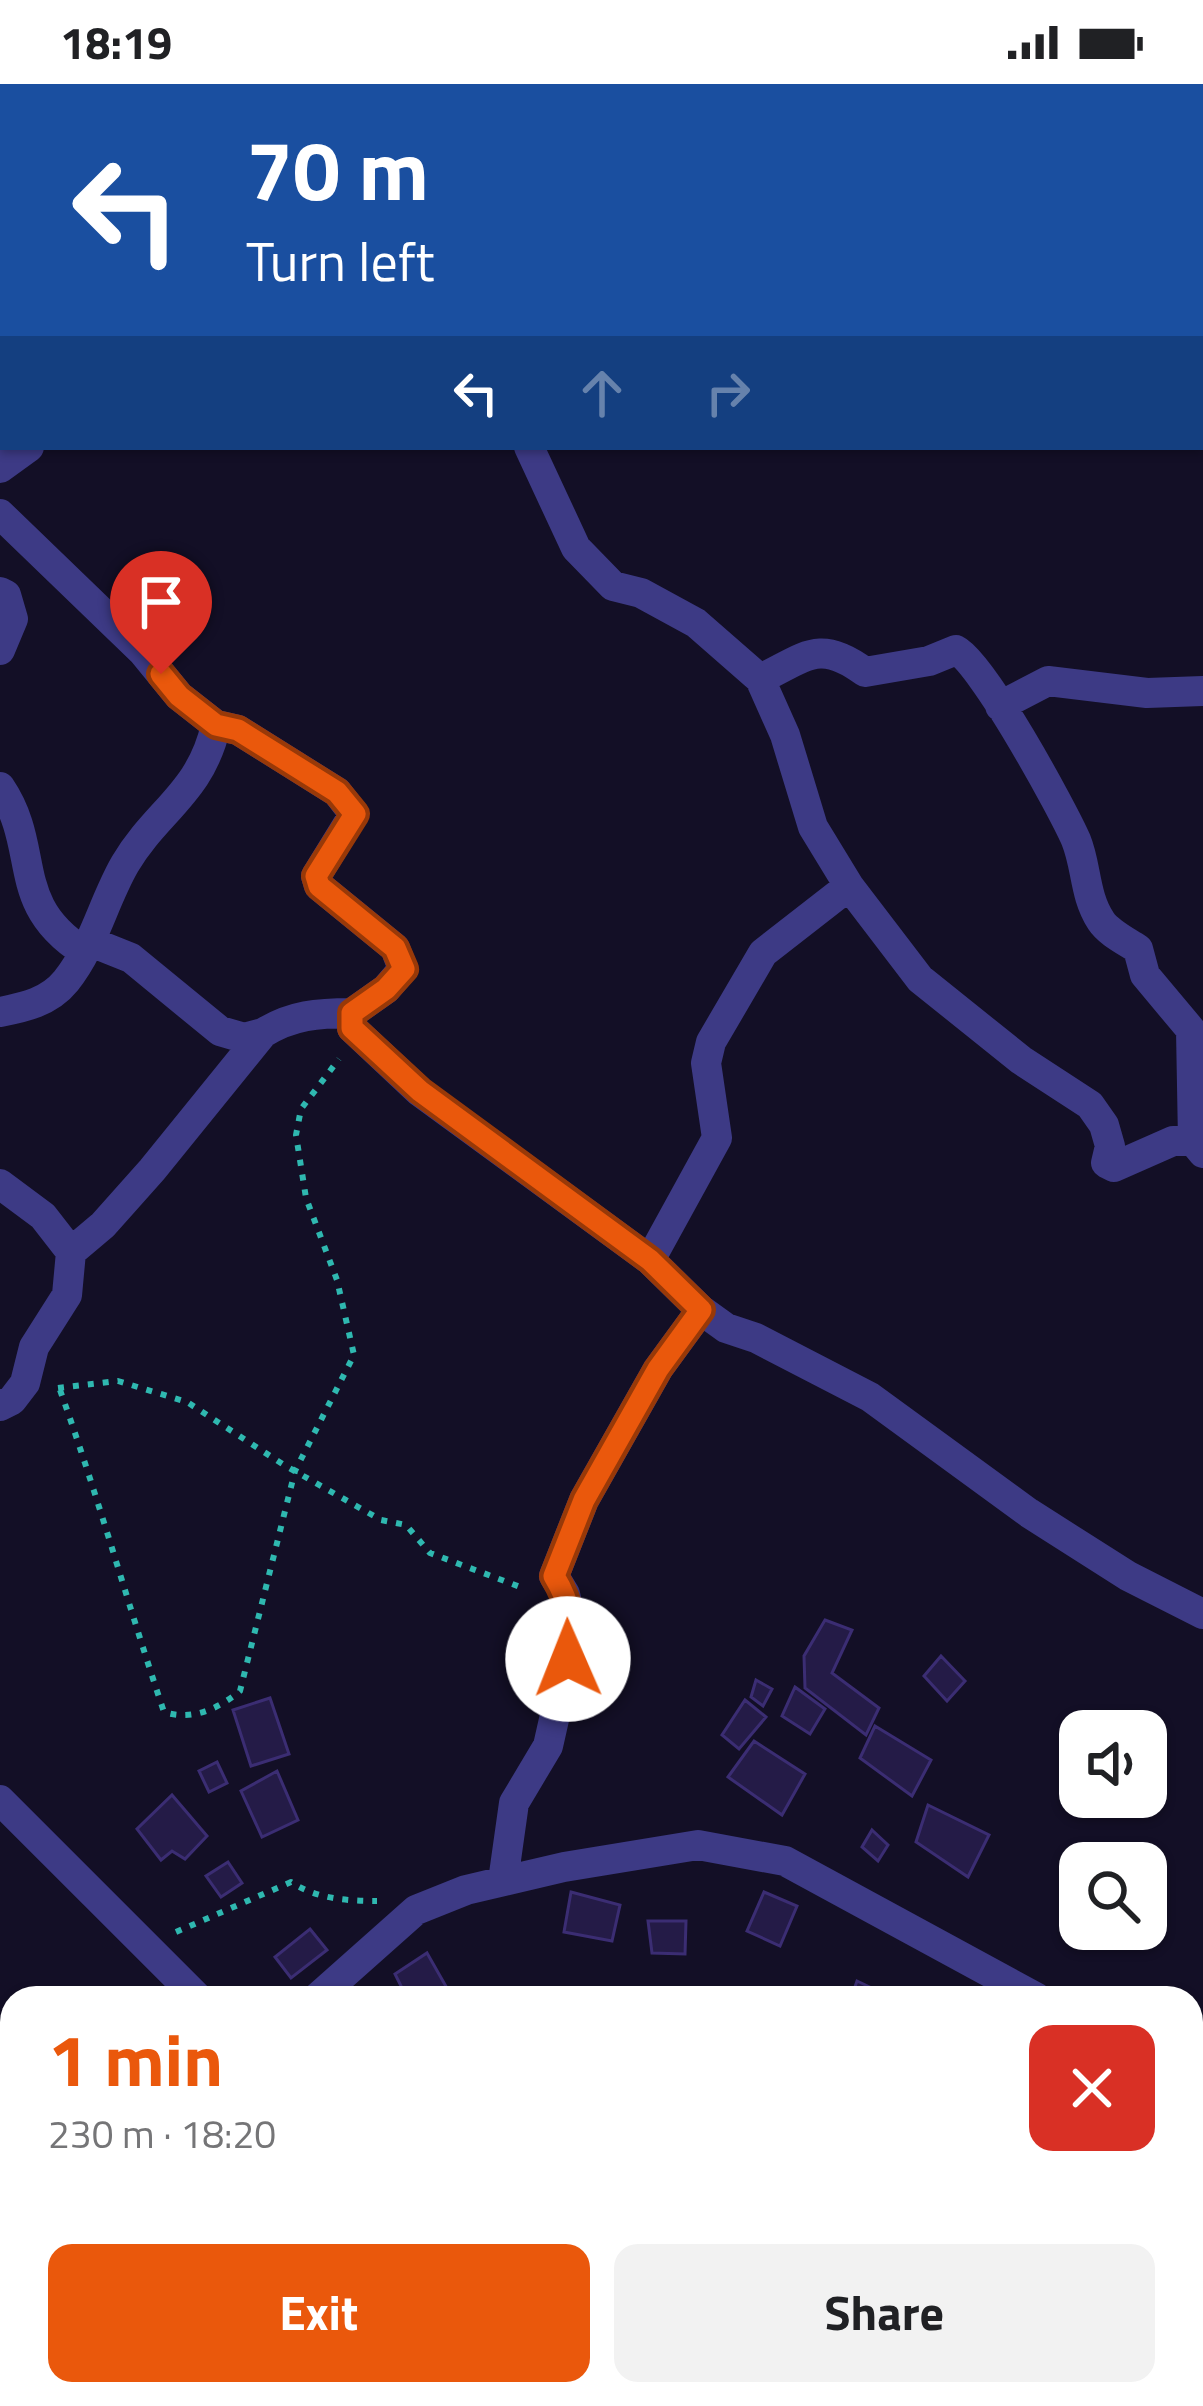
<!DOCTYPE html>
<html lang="en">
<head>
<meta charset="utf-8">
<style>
  body { margin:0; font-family:"Titillium Web",sans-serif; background:#f2f2f2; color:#202124; height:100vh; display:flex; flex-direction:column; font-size:45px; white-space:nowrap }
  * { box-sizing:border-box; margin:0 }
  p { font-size:39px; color:#757577 }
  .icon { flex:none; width:66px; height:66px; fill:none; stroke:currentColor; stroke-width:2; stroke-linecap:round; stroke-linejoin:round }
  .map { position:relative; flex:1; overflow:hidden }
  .panel { position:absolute; left:0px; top:1902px; width:1203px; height:420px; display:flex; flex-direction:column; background:#fff; border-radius:36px 36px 0 0; box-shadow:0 3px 9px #0004 }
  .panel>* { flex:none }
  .guide { position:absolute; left:0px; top:0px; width:1203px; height:366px; box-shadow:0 3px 9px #0004; background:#1a4fa0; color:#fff; overflow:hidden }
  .tools { position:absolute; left:1059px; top:1626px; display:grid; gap:24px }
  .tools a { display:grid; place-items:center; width:108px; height:108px; border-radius:24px; background:#fff; box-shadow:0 3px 9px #0004; font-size:60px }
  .pin { position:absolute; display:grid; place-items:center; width:102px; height:102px; color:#fff; margin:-123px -51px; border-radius:50% 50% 50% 0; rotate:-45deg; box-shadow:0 0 12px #0007 }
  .pin .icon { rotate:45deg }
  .me { position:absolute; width:132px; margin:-66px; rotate:359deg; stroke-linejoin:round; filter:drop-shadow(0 0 9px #0008) }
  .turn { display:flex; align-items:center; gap:42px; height:252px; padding:0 48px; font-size:54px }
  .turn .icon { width:156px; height:156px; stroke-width:2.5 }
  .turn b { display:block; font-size:84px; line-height:102px }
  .lanes { display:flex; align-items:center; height:114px; padding:0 48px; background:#0003; justify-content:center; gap:60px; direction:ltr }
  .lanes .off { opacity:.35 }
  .round { display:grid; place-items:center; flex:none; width:126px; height:126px; border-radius:24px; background:#f2f2f2 }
  .head { display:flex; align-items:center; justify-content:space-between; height:204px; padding:0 48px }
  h1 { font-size:72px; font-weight:700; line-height:90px; color:#ea580c }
  .button { display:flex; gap:24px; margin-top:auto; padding:24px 48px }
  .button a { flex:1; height:138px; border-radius:24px; background:#ea580c; color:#fff; font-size:48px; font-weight:700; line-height:138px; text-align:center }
  .button a+a { background:#f2f2f2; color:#202124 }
  .status { display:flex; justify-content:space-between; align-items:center; height:84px; padding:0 60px; background:#fff; direction:ltr }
  .status svg { height:33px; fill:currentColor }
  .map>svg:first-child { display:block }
  .building { fill:#241b47; stroke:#3b2d73; stroke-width:3 }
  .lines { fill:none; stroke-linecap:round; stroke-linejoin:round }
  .path { stroke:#2fb8b0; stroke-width:6; stroke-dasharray:6 9; stroke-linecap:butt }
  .minor { stroke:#3d3a85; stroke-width:30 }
  .route-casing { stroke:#983908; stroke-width:30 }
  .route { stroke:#ea580c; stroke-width:21 }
</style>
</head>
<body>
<div class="status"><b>18:19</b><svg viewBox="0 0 49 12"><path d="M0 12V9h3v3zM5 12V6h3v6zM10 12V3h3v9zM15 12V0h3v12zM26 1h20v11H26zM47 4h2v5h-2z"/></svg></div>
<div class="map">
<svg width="1203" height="2322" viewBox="0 0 1203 2322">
  <rect width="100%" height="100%" fill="#130f26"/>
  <path class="building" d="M825 1536 852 1546 832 1589 879 1624 866 1651 805 1604 804 1572Z
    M941 1572 965 1597 947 1617 924 1592Z
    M756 1596 772 1605 763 1622 751 1613Z
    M795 1603 825 1625 810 1650 782 1632Z
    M270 1614 289 1670 251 1682 233 1626Z
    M745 1616 766 1633 739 1665 722 1651Z
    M875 1642 931 1676 912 1712 860 1674Z
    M754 1657 805 1690 782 1731 728 1693Z
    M217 1678 227 1699 209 1708 199 1687Z
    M277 1687 298 1736 262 1753 241 1707Z
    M172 1711 207 1752 185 1775 172 1767 161 1776 137 1745Z
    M928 1721 989 1751 968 1793 916 1758Z
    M872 1746 888 1761 878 1777 862 1763Z
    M228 1778 242 1799 221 1813 206 1792Z
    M571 1808 620 1821 612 1857 564 1848Z
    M764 1808 797 1822 780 1862 747 1847Z
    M648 1837H686L685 1870 652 1869Z
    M310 1845 327 1866 291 1894 275 1873Z
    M427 1869 448 1906 434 1914H407L395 1890Z
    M857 1897 878 1907 876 1914H851Z
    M1203 2050V2083L1191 2063Z
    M1191 2128 1203 2135V2156L1194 2176Z
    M1196 2204 1203 2210V2276L1191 2275Z
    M757 2310H832L831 2322H756Z
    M1037 2310H1074L1079 2316 1072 2322H1024Z
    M1152 2310H1189L1183 2322H1160L1150 2316Z"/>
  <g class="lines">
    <path class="path" d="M58 1304 118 1297 187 1318 284 1381 381 1436 406 1441 430 1469 523 1504
      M60 1306C98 1412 128 1521 164 1628 192 1637 218 1625 240 1607L295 1387 354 1271 337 1196 306 1114 296 1051 301 1025 339 975
      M176 1848 291 1798C317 1815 347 1817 377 1817"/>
    <path class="minor" d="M434 3V0
      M0 56 3 62
      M1200 191 1203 193
      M529 363 576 464 613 502 641 509 696 539 760 595 785 651 813 743 849 802 920 895 1021 976 1090 1021 1104 1041 1110 1062 1106 1079 1114 1083 1173 1057H1193L1203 1069
      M0 384 29 363
      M0 430 143 568 179 612 216 641 238 646 337 708 354 730 316 792 319 802 395 864 403 885 386 905 352 929V944L420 1008 650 1176 701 1226 726 1244 756 1254 870 1313 1029 1429 1128 1492 1203 1530
      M0 508 6 511 13 535 0 566
      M760 595C806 573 819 554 865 588L929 577 956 566C982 578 1062 724 1076 756 1087 783 1084 811 1101 837 1109 849 1126 857 1138 865L1145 891 1191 946 1193 1057
      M1000 622 1048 597 1147 609 1203 607
      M0 703C42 765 8 819 83 867
      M91 858 131 874 220 947 244 954 263 949
      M0 928C25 923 49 918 66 897 94 862 103 818 125 780 157 726 201 709 216 641
      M0 1100 43 1132 71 1168
      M650 1176 717 1054 706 979 711 958 763 869 849 802
      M0 1322 12 1316 25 1299 34 1263 67 1211 71 1168 103 1141 152 1086 263 949C292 931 318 929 352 929
      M0 1716 198 1914
      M503 1797 514 1719 548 1662 574 1547 565 1510 554 1492 584 1416 658 1285 701 1226
      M317 1914 416 1826 466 1806 564 1783 698 1761 785 1777 1037 1914
      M1191 2010 1203 2018
      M1191 2200 1203 2195
      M232 2322 239 2310
      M553 2322 596 2315"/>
  </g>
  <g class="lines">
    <defs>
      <path id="route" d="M161 590 179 612 216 641 238 646 337 708 355 730 316 792 319 802 395 864 404 885 386 905 352 929V944L420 1007 650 1176 701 1226 658 1285 584 1416 554 1492C571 1520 575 1543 568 1575"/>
    </defs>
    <use href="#route" class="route-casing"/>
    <use href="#route" class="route"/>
  </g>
</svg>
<div class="tools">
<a><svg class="icon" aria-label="sound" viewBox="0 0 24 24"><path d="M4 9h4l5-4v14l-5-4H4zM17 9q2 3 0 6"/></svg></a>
<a><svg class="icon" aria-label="search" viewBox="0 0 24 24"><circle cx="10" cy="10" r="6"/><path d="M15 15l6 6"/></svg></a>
</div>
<div class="pin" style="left:161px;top:590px;background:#d93025"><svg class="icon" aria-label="arrive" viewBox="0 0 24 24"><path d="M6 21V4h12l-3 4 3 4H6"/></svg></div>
<svg class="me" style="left:568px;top:1575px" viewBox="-20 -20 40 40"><circle r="19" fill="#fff"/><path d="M0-13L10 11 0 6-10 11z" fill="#ea580c"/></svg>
<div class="guide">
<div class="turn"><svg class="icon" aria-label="left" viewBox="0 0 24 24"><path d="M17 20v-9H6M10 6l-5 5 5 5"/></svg><div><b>70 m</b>Turn left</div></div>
<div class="lanes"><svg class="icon" aria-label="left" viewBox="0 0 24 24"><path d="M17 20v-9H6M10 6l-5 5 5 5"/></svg><svg class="icon off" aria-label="ahead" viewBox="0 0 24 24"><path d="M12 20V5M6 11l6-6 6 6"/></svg><svg class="icon off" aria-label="right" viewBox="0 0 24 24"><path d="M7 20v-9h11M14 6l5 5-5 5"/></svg></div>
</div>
<section class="panel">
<div class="head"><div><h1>1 min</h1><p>230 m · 18:20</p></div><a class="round" style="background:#d93025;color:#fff"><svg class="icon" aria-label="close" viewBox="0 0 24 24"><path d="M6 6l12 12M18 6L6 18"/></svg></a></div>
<div class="button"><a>Exit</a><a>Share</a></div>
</section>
</div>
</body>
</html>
